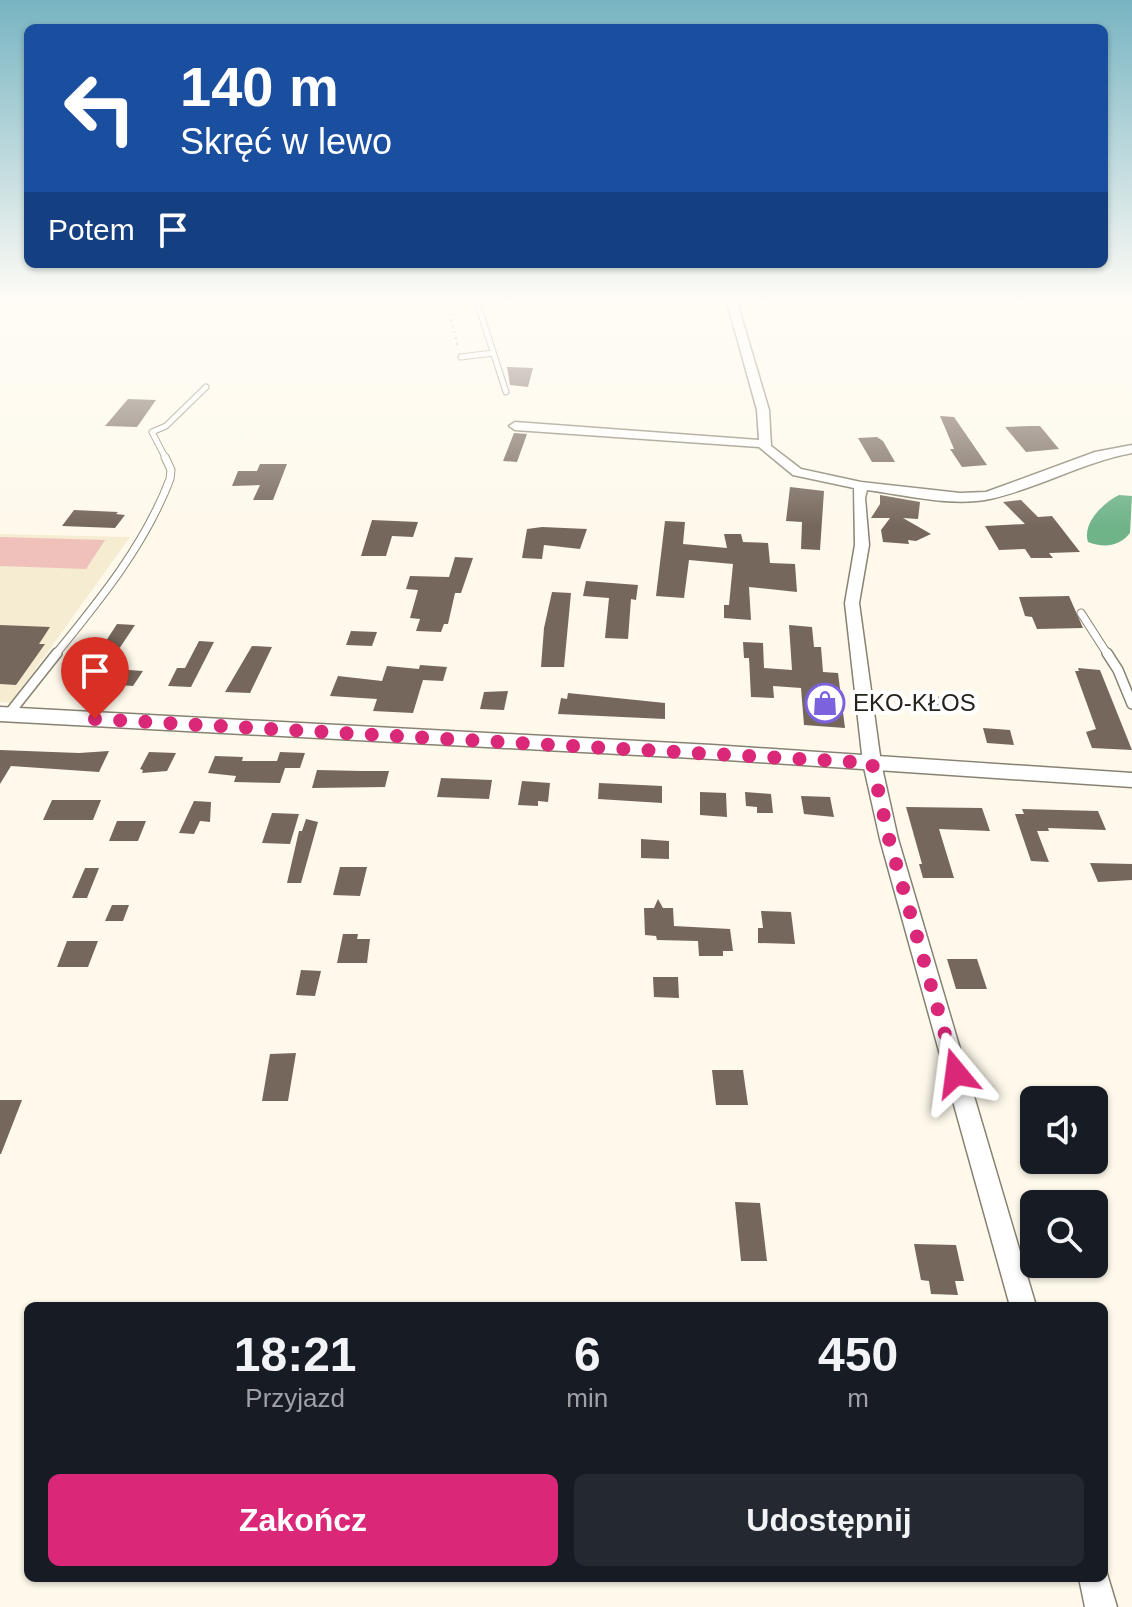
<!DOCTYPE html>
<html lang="pl">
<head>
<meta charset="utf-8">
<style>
  body { margin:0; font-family:Arial,sans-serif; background:#242831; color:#f1f3f6; height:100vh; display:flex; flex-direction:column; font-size:30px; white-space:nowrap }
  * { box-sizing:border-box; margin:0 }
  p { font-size:26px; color:#9ea1a6 }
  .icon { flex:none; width:44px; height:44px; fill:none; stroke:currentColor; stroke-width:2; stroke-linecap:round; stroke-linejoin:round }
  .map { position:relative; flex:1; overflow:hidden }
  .side { position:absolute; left:24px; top:1302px; width:1084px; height:280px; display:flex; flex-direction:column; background:#171b24; border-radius:12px; box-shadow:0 2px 6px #0004 }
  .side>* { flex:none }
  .top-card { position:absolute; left:24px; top:24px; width:1084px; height:244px; border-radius:12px; box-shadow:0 2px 6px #0004; background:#1a4fa0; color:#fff; overflow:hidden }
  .buttons { position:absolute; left:1020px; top:1086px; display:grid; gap:16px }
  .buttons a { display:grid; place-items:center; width:88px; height:88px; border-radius:12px; background:#171b24; box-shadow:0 2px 6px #0004; font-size:40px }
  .pin { position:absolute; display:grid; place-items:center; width:68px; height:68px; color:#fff; margin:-82px -34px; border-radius:50% 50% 50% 0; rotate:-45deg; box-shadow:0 0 8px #0007 }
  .pin .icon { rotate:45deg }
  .me { position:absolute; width:88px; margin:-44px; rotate:344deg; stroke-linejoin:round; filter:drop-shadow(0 0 6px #0008) }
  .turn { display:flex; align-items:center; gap:28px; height:168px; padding:0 24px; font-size:36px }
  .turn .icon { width:104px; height:104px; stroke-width:2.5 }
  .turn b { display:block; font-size:56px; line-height:68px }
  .then { display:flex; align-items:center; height:76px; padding:0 24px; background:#0003; gap:16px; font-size:30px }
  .eta { display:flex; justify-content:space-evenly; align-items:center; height:136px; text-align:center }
  .eta b { font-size:48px; font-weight:700; line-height:56px }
  .primary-button { display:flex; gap:16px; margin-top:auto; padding:16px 24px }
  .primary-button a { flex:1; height:92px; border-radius:12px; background:#db2777; color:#fff; font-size:32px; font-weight:700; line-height:92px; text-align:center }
  .primary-button a+a { background:#242831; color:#f1f3f6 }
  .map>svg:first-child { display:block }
  .built { fill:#f5ecd2 }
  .green { fill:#f0c0ba }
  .water { fill:#6fb389 }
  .building { fill:#76675c }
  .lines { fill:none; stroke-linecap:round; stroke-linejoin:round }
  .service-far2-casing { stroke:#878271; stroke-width:7 }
  .service-far1-casing { stroke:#878271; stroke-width:9 }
  .service-casing { stroke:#878271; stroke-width:12 }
  .minor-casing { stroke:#878271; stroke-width:3 }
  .tertiary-casing { stroke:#878271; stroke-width:3 }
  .path { stroke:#a09c91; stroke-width:2; stroke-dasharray:2 4; stroke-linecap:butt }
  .service-far2 { stroke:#fff; stroke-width:5 }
  .service-far1 { stroke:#fff; stroke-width:7 }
  .service { stroke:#fff; stroke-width:9 }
  .minor { fill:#fff; fill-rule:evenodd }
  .tertiary { fill:#fff; fill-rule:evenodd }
  .route { stroke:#db2777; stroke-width:14; stroke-dasharray:0 25.2 }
  .labels { text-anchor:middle; stroke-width:8; stroke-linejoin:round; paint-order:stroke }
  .poi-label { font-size:24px; fill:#25231c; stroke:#fff; text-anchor:start }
</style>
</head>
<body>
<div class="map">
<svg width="1132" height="1607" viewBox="0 0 1132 1607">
  <rect width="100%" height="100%" fill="#fef9eb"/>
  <path class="built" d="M0 534 130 537 11 703 0 702Z"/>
  <path class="green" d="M0 537 105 540 86 569 0 566Z"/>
  <path class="water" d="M1119 495 1132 496 1130 533C1119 547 1103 548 1088 542 1082 523 1103 503 1119 495Z"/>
  <path class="building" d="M507 367 533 368 528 387 510 385Z
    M128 399 156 400 137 427 105 426Z
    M940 416 954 417 987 465 962 467 950 449H954Z
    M1029 426H1040L1059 449 1026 452 1005 427Z
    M514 433 527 434 517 462 503 461Z
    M877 437 883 441 895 462H872L858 438Z
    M260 464H287L273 500H253L260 485 232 486 238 471H257Z
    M790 487 824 491 820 550 801 549 802 522 786 521Z
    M880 495 920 502 918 519 903 518 931 534 916 541 908 540 909 544 883 542 881 530 890 518H871L880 504Z
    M1021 500 1038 517 1052 516 1080 552 1049 553 1053 558H1031L1025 549 999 550 985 526 1025 524 1003 502Z
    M74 510 118 512 116 514 125 515 115 528 62 526Z
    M372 520 418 522 413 537 392 536 386 556H361Z
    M665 521 685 522 683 544 727 548 724 534H741L743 542 768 543 770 563 795 564 797 592 749 587 751 620 724 618V605H729L733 564 689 560 684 598 656 596Z
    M542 527 587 529 580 549 544 545 542 559 522 558 527 529Z
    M455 557 473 558 461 593H455L448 624H444L441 632 416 631 420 619 410 618 418 590 406 589 410 576 449 577Z
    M586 581 638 585 636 600 631 599 628 639 605 638 609 598 583 596Z
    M552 592 571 593 564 667H541L544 628Z
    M1069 596 1083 628 1037 629 1032 617 1025 616 1019 597Z
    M117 624 135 625 99 679 74 677 84 663 91 664Z
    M0 625 50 627 39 644H45L16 685 0 684Z
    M789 625 812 627 814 647H821L823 672 838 673 845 728 804 725 801 688 773 686 774 698 751 697 749 658H744L743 642 763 643 764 668 792 670Z
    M351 631 377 632 372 646 346 645Z
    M199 641 214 642 191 687 168 686 177 668H185Z
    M252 646 272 647 250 693 225 692Z
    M420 665 447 667 443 681 423 680 413 713 373 711 377 699 330 696 338 676 382 681 387 666 419 669Z
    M1078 668 1100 670 1132 750 1092 748 1086 732 1096 729 1075 671H1079Z
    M115 669 143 671 133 686 105 684Z
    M508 691 504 710 480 709 484 692Z
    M568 693 665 703V719L558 714 561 698 567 699Z
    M920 695 941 697 944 712 922 710Z
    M983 728 1010 730 1014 745 987 743Z
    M0 750 79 753 109 751 99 772 11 766 0 784Z
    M149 752 176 753 167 771 142 773 143 770 140 769Z
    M280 752 305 753 300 768H285L280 783 234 782 236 776 208 773 215 756 243 757 242 761H277Z
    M317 770 362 771H389L385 787 312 788Z
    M441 778 492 780 489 799 437 797Z
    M522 781 550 783 548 802 538 801V806L518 805Z
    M599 783 662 786V803L598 799Z
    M700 792 726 793 727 817 700 815Z
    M745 792 771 794 773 813H757V807L746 806Z
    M801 796 830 797 834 817 804 814Z
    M52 800H101L93 820H43Z
    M194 801 211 802 210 822 200 821 194 834 179 833Z
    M906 807 982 808 990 831 939 829 954 878H923L919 864H922Z
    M1022 809 1098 811 1106 830 1048 828 1049 831H1037L1049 862 1031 861 1015 814H1024Z
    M272 813 299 814 290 844 262 843Z
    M306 819 318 822 301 883H287L299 831H302Z
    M117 821H146L138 841H109Z
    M641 839 669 841V859L641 858Z
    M1090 863 1132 864V880L1098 882Z
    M340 867H367L360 896 333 895Z
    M85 868H99L87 898H72Z
    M658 899 663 908H673L674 926 730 929 733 951H723V956H699L698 941 657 940 656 936 645 935 644 908H654Z
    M112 905H129L123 921H105Z
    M761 911 791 912 795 944 758 943V928H763Z
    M343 934H358L357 939H370L367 963H337Z
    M67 941H98L88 967H57Z
    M947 959H977L987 989H956Z
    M301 970 321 971 315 996 296 995Z
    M653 977H678L679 998 654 997Z
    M296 1053 288 1101H262L270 1054Z
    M712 1070H743L748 1105H716Z
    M0 1100H22L1 1154H0Z
    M735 1202 760 1203 767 1261H741Z
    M914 1244 956 1245 964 1281H955L958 1295 931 1294 929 1281 921 1280Z"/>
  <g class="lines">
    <defs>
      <path id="service-far2" d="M477 302 506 392
        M461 357 493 353
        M166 459 152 432 166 426 206 387"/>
      <path id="service-far1" d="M1081 613 1108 655
        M55 655C99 601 145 545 170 479L171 470 165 457"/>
      <path id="service" d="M1107 653 1118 670 1132 704
        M8 715 57 653"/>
      <path id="minor" d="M727 302H737L769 410 771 446 801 469 861 482 960 493 986 492 1095 452 1132 445V453C1083 462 1039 488 990 499 952 507 905 495 867 490L865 498 869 545 859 603 881 763 898 839 1036 1306H1010L880 839 863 763 845 603 855 545 854 488 793 475 759 447 515 430 509 426 515 422 759 440 757 410Z
        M1105 1567 1117 1607H1085L1079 1578H1104Z"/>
      <path id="tertiary" d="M0 707 712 745 1132 773V787L712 759 0 721Z"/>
    </defs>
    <use href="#service-far2" class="service-far2-casing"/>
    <use href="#service-far1" class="service-far1-casing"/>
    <use href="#service" class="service-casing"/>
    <use href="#minor" class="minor-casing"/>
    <use href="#tertiary" class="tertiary-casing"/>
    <path class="path" d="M447 302 458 347"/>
    <use href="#service-far2" class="service-far2"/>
    <use href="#service-far1" class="service-far1"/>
    <use href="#service" class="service"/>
    <use href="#minor" class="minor"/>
    <use href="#tertiary" class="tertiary"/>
  </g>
  <linearGradient id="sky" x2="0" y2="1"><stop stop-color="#77b4c2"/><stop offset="0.57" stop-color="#fffcf6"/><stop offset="1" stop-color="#fffcf6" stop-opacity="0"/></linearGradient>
  <rect width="1132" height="527" fill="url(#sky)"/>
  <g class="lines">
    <path class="route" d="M95 719 872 763 889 839 956 1073"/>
  </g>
  <defs>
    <symbol id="shop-ring" viewBox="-11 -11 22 22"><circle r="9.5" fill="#fff" stroke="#7d62dd" stroke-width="1.5"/><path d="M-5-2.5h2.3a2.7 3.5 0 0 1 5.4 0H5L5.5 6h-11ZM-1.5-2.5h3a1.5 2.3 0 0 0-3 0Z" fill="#7d62dd"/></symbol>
  </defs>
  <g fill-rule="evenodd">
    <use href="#shop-ring" x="803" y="681" width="44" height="44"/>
  </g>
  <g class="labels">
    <g class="poi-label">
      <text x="853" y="711">EKO-KŁOS</text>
    </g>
  </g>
</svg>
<div class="buttons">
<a><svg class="icon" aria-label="sound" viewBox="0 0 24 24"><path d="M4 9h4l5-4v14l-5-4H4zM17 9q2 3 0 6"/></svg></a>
<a><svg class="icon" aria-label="search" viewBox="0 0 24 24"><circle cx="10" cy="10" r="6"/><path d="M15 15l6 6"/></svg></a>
</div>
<div class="pin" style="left:95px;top:719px;background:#d93025"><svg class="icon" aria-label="arrive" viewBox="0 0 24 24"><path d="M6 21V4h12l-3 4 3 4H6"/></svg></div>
<svg class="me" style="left:956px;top:1073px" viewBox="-20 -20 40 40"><path d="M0-17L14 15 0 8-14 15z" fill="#db2777" stroke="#fff" stroke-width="4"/></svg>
<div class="top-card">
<div class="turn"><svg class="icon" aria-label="left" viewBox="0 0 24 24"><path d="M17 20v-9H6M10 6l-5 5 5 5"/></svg><div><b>140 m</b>Skręć w lewo</div></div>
<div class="then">Potem<svg class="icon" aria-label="arrive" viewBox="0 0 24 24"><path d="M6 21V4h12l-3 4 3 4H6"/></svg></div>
</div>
<section class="side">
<div class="eta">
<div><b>18:21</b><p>Przyjazd</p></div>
<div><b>6</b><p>min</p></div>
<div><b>450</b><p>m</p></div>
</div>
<div class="primary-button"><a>Zakończ</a><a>Udostępnij</a></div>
</section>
</div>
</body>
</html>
